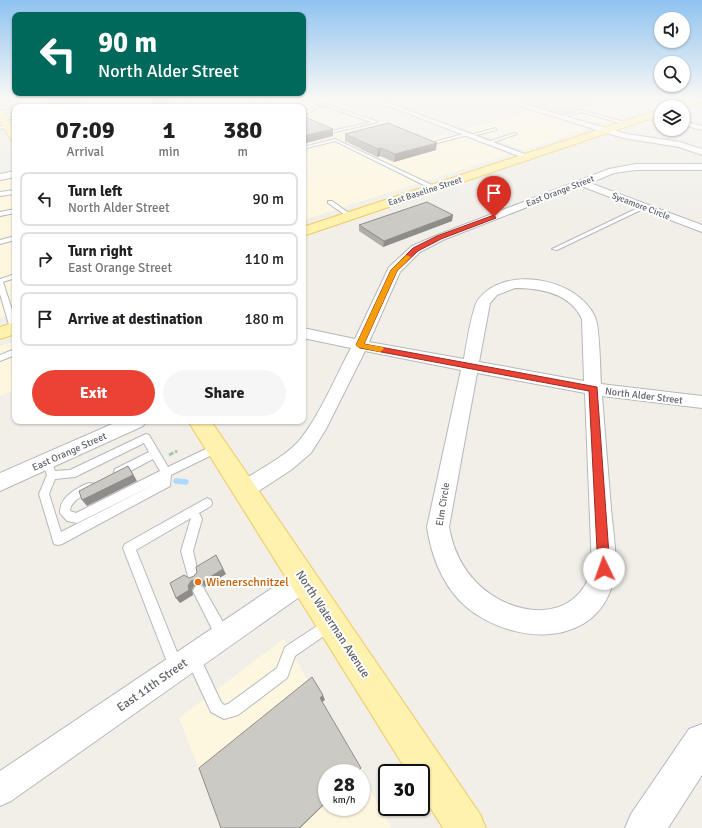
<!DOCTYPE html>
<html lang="en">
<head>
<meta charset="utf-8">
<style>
  body { margin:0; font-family:Signika,sans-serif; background:#f6f6f6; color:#202124; height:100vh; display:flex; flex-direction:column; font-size:15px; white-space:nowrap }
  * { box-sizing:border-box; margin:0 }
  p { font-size:13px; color:#757577 }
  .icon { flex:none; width:22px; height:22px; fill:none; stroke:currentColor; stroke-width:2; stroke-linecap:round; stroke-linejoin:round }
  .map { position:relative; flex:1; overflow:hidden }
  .panel { position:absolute; left:12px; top:104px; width:294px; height:320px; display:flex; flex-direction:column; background:#fff; border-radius:8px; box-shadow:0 1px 3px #0004 }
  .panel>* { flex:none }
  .guide { position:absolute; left:12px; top:12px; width:294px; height:84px; border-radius:8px; box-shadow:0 1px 3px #0004; background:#00695c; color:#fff; overflow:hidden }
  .buttons { position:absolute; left:654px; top:12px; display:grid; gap:8px }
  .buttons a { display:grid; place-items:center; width:36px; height:36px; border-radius:50%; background:#fff; box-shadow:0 1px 3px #0004; font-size:20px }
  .speed { position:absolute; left:318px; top:764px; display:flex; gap:8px; font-size:20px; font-weight:700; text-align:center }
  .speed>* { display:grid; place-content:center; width:52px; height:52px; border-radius:50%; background:#fff; box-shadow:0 1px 3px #0004; line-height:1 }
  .speed small { font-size:10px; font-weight:400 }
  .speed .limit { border:2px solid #111; border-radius:6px; background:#fff; color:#111 }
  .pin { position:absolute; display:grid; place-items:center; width:34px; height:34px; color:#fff; margin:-41px -17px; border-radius:50% 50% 50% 0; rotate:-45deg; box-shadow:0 0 4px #0007 }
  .pin .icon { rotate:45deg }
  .me { position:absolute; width:44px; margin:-22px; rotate:357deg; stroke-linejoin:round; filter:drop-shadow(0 0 3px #0008) }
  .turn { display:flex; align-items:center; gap:14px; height:84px; padding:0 20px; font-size:18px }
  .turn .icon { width:52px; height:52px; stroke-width:2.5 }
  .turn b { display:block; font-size:28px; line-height:34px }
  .eta { display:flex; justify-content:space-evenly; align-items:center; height:68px; text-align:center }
  .eta b { font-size:24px; font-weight:800; line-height:28px }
  .cta { display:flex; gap:8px; margin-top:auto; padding:8px 20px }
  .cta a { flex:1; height:46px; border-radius:24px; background:#ea4335; color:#fff; font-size:16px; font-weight:800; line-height:46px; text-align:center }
  .cta a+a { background:#f6f6f6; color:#202124 }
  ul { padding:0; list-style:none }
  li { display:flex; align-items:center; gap:12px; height:54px; margin:0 8px 6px; padding:0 12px; border:2px solid #e0e0e0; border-radius:8px }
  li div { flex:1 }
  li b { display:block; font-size:15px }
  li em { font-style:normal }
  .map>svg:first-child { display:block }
  .commercial { fill:#fef7e0 }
  .education { fill:#e1ded6 }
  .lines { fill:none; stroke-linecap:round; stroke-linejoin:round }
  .stream { stroke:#aadaff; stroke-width:5.5 }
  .service-casing { stroke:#b5b8bc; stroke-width:2 }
  .minor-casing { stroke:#b5b8bc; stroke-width:2 }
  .tertiary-casing { stroke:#b5b8bc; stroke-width:2 }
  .primary-casing { stroke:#f2c960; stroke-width:2 }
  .path-far1 { stroke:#9cc7a9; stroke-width:2.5; stroke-dasharray:4 2; stroke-linecap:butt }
  .path { stroke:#9cc7a9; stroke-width:3; stroke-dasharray:5 2.5; stroke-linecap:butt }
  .service { fill:#fff; fill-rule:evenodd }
  .minor { fill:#fff; fill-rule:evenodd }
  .tertiary { fill:#fff; fill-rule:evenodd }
  .primary { fill:#fff2af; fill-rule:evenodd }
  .wall { fill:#afaea9 }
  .shaded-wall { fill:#8f8d8a }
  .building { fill:#cccac5; stroke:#8f8d8a }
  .route { fill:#ea4335; stroke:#982c22 }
  .slow { fill:#f59e0b }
  .food-dot { fill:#e8710a; stroke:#fff; stroke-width:1.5 }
  .labels { text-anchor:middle; stroke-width:4; stroke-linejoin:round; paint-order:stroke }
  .far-street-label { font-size:9px; fill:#5f6368; stroke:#fff }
  .street-label { font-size:10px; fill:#5f6368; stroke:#fff }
  .near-food-label { font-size:12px; fill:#c56008; stroke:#fff; text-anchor:start }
  .near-street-label { font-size:12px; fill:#5f6368; stroke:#fff }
</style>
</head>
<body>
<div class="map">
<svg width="702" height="828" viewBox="0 0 702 828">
  <rect width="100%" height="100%" fill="#f1efe8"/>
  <path class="commercial" d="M311 99H327L428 140 454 133 510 154 303 220V107H299Z
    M592 99H648L668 103 602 125 562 114 597 104 585 100Z
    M532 111 590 129 525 150 465 129Z
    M15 178V313L0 318V181Z
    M15 341V390L0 396V346Z
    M284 639 361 773H327V807H361V774L392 828H222L179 718Z"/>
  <path class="education" d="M508 99H592L586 100 598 104 562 114Z"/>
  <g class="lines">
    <path class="stream" d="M176 481 186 482"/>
    <defs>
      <path id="service" d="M83 99H89L40 107H31Z
        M178 101 177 103 141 107 143 106Z
        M325 104 376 121 377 122 331 133 303 122V120L331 131 371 122 325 106 319 107 303 116V113L317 105Z
        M15 109V111L0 113V111Z
        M581 110 628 123 629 124 627 125 581 112 561 118 559 117Z
        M15 117V119H1Z
        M15 124V126L0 129V127Z
        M496 128 497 130 472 136 470 135Z
        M467 133 468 135 430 145 423 142 425 141 430 143Z
        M514 133 517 134 491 143 488 142Z
        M335 139 436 187V188L432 189 335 141 303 149V147Z
        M15 190V194L0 196V192Z
        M328 201H332L353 216 348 217 328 203Z
        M642 206 647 207 557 250 552 249Z
        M15 209V213L0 216V212Z
        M15 236V240L0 244V240Z
        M15 274V278L3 282 15 319 14 330 10 328 0 294V279Z
        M15 349V355L0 361V355Z
        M146 434 149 435 168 467 214 445 217 444 220 445 222 448 220 451 171 475 170 486 62 544 58 545 54 544 39 494 47 475 42 461 44 458 47 457 50 458 55 471 70 470ZM144 443 149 452 115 469 114 472 115 475 119 476 123 475 153 459 160 471 76 513 70 511 71 506 76 500 94 490 95 487 94 484 90 483 86 484C74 490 60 497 60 513L67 521 77 523 161 481 61 532 49 494 55 479 75 477Z
        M207 498 211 500 212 503 211 506 199 513 202 519 193 551 199 576 197 580 193 582 189 580 181 551 191 518 136 550 183 667 181 672 176 674 171 672 123 548 125 544Z
        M199 585 203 587 228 631 229 636 228 641 223 642 218 641 193 591 195 587Z
        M329 618 334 619 335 624 334 629 295 656 287 678 238 715 224 719 211 712 186 658 188 653 193 651 198 653 221 702 224 705 228 704 277 668 285 647Z"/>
      <path id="minor" d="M169 99H176L189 107H180Z
        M263 99H270L260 107H251Z
        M370 99H378L533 157 529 160 526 159Z
        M497 99H506L627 134 680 142 702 149V155L679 147 623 138Z
        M654 99H664L687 105 684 107Z
        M683 121 702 126V130L683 125Z
        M636 164H702V170H636L614 173 590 183 702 225V232L581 186 443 240 420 252 400 272 369 342 464 359C466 347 472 308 478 300 504 264 578 278 595 317 600 328 600 370 601 384L702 396V408L602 396C605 434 608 471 611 508 613 535 620 564 611 589 588 654 499 641 460 601 441 581 431 554 427 527L461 370 365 351 326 429 311 453 291 470 251 496 244 499 237 496 234 490 237 484C256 471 282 459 298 442 318 419 336 376 351 348L303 338V328L355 339 389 267 412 246 435 236 609 169ZM515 288C541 288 570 293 582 319L584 381 479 362 490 303 497 295ZM477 373 585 393 592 569C576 625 512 618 477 583 461 567 453 549 449 527Z
        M15 171V177L0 180V174Z
        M119 421H146L143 426 0 491V473Z
        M304 568 312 572 316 580 312 588 11 801 0 806V771L296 572Z"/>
      <path id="tertiary" d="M702 724V775L668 828H625L631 814 689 729Z"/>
      <path id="primary" d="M695 99H702V102L683 108 674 107Z
        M661 109V115L303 236V227Z
        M0 111 3 112 15 130V141L11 140 0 121Z
        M15 322V334L0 339V327Z
        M188 421H211L480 814 486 828H443L421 793V773H408Z"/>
    </defs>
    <use href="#service" class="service-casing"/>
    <use href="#minor" class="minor-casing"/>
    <use href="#tertiary" class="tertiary-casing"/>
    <use href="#primary" class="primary-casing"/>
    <path class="path-far1" d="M175 452 177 451"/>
    <path class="path" d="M169 455 177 451"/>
    <use href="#service" class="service"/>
    <use href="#minor" class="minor"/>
    <use href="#tertiary" class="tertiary"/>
    <use href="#primary" class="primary"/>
  </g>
  <path class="wall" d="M345 134 436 150 394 162 380 156 377 157 345 141Z
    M452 221 383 247 359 231V225Z
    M226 574 205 587 200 584 194 586 192 590 193 595 180 603 176 598 189 578Z"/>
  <path class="shaded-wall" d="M333 129V136L303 144V136Z
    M437 143 436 150 394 162 395 154Z
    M381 148 380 156 377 157 378 149Z
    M453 215 452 221 383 247 384 241Z
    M128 466 132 472 137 481 87 506 82 500Z
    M216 555 226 574 205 587 202 582Z
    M196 579 200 584 194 586 192 590 193 595 180 603 176 598 188 586 191 581Z
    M323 695 325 700 321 703 320 698Z
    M327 801V802L300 828H299Z"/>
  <path class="building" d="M307 118 333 129 303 136V119Z
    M388 123 437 143 395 154 381 148 378 149 345 134Z
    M427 202 453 215 384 241 359 225Z
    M128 466 133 475 82 500 79 491Z
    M216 555 223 569 202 582 196 579 191 581 188 586 189 590 176 598 170 583 184 575 189 578 194 576 197 572 196 567Z
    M312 677 323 695 320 698 361 768 356 773H327V801L299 828H221L199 768Z"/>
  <linearGradient id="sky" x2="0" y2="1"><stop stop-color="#8fc3f1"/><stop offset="0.46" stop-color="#f9f8f5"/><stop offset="1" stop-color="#f9f8f5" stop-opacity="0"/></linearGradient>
  <rect width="702" height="214" fill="url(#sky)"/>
  <path class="route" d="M494 215 496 218 441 239 418 251 397 271 364 344 597 387 610 569 609 573 604 575 600 573 598 569 589 391 360 348 356 345 391 270 413 248 437 236Z"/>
  <path class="slow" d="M406 255 411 257 397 271 364 344 383 347 384 349 380 352 357 347 356 345 391 270Z"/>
  <circle class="food-dot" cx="198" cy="582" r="4"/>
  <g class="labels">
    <g class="far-street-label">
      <text transform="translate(425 191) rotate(-18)" y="3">East Baseline Street</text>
      <text transform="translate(560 191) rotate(-21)" y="3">East Orange Street</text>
      <text transform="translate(641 206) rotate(21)" y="3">Sycamore Circle</text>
    </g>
    <g class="street-label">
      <text transform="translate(644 395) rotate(7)" y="4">North Alder Street</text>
      <text transform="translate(69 451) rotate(-24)" y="4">East Orange Street</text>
      <text transform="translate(442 504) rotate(-81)" y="4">Elm Circle</text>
    </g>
    <g class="near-food-label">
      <text x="206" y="586">Wienerschnitzel</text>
    </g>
    <g class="near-street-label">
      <text transform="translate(333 624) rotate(57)" y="4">North Waterman Avenue</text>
      <text transform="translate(152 685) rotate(-35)" y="4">East 11th Street</text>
    </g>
  </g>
</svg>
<div class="buttons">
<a><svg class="icon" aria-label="sound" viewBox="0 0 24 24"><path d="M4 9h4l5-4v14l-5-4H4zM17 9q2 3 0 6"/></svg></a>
<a><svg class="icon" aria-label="search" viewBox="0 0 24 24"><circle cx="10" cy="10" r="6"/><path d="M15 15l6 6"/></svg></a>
<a><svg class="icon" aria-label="layers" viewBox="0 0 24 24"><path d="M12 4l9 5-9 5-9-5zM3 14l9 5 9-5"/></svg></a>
</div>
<div class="speed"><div>28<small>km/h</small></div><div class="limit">30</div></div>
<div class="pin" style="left:494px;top:217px;background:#d93025"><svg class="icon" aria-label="arrive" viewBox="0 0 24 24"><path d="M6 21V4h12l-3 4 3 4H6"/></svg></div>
<svg class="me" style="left:604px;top:569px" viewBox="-20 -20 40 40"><circle r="19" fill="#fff"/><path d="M0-13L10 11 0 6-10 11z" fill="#ea4335"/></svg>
<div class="guide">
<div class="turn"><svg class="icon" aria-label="left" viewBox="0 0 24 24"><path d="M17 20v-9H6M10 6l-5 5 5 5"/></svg><div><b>90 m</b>North Alder Street</div></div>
</div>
<section class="panel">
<div class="eta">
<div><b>07:09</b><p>Arrival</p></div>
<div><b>1</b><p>min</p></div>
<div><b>380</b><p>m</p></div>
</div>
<ul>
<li><svg class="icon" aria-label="left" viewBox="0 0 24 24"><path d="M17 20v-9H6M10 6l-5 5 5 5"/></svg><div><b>Turn left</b><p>North Alder Street</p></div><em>90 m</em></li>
<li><svg class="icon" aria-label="right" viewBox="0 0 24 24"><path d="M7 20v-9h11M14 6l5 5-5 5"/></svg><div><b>Turn right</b><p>East Orange Street</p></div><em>110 m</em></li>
<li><svg class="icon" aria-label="arrive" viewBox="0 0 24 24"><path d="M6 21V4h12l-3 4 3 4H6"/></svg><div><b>Arrive at destination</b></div><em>180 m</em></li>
</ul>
<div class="cta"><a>Exit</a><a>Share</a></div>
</section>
</div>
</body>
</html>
